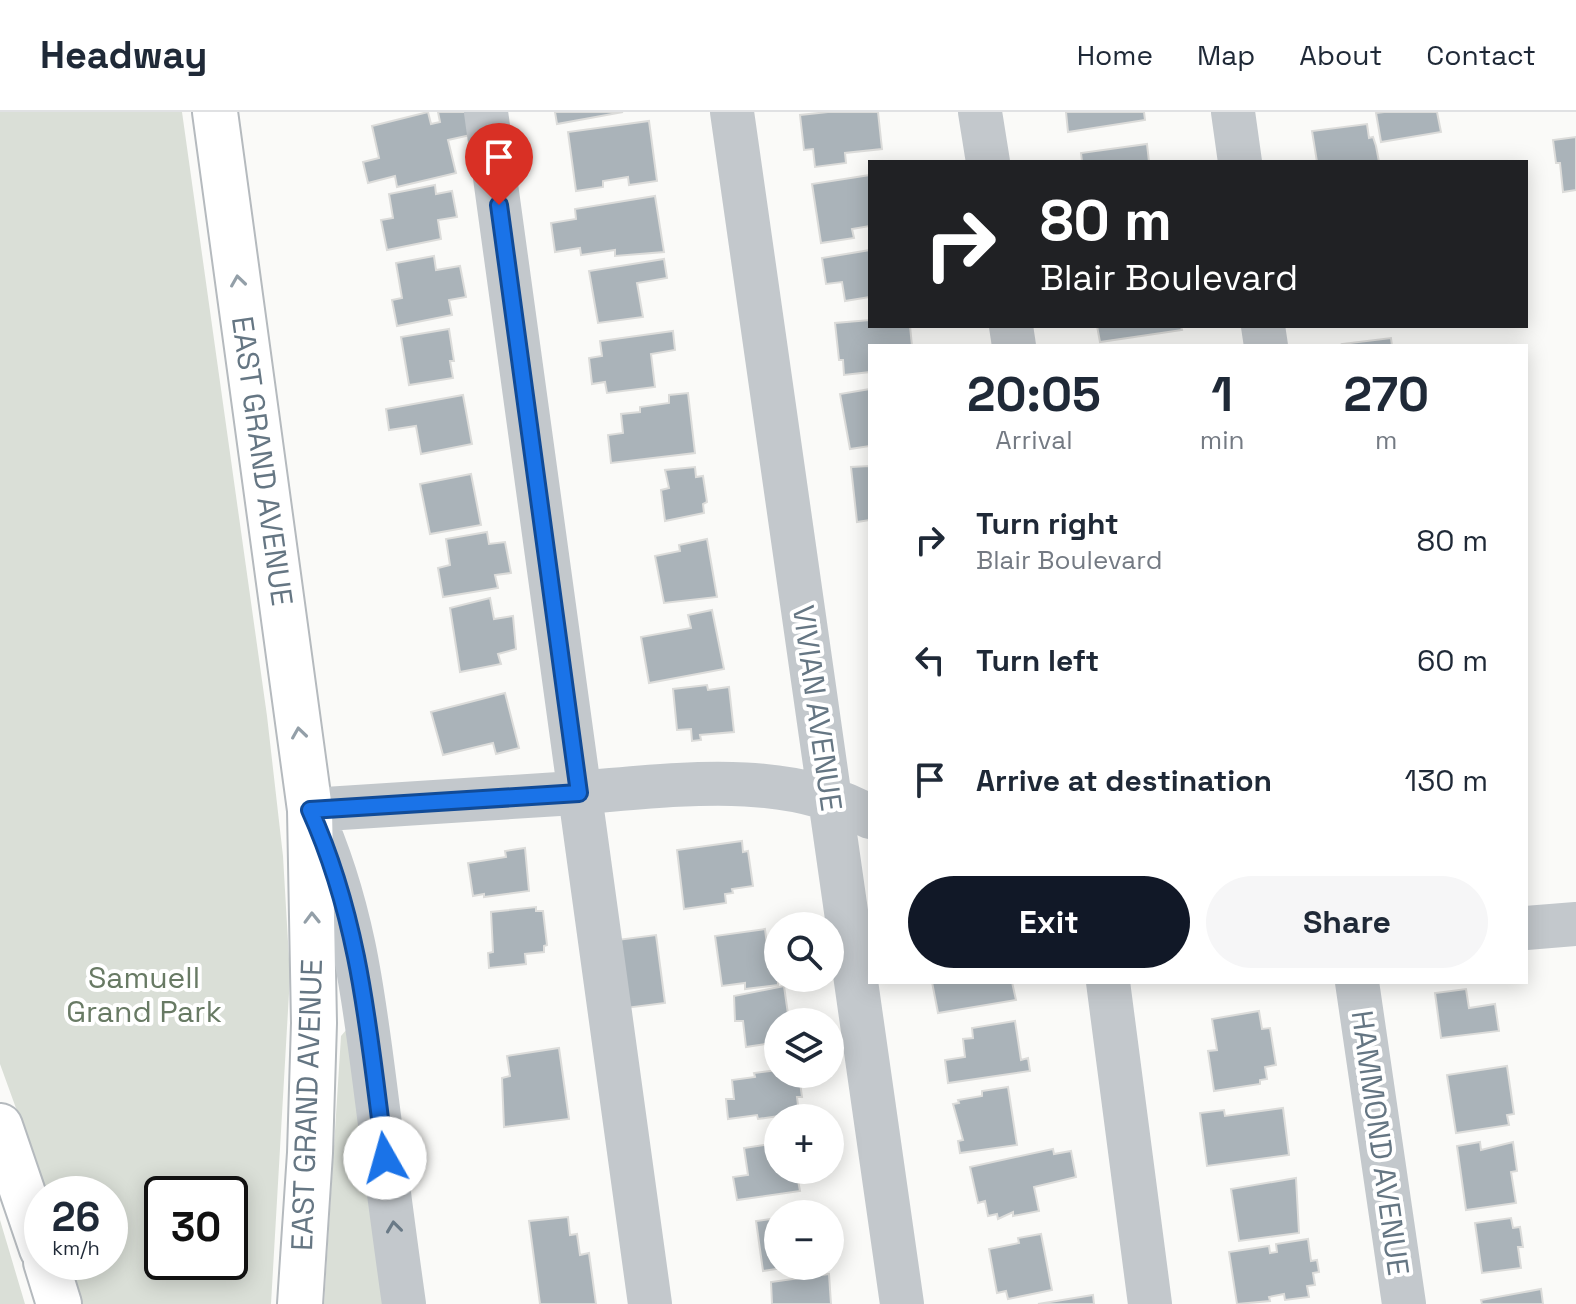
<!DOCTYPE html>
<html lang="en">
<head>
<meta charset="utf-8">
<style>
  body { margin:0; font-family:"Space Grotesk",sans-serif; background:#f6f6f7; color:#1f2937; height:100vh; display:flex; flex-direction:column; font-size:30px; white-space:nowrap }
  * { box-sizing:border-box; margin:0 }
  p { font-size:26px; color:#747a83 }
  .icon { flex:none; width:44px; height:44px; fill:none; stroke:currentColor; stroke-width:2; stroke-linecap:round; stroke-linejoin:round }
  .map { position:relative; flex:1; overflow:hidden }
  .sheet { position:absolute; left:868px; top:232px; width:660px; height:640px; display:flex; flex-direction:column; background:#fff; border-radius:0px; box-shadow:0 4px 20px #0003 }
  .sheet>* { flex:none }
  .guide { position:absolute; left:868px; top:48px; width:660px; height:168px; border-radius:0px; box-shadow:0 4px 20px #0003; background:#202124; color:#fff; overflow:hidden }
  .controls { position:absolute; left:764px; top:800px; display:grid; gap:16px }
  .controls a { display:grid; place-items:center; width:80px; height:80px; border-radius:50%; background:#fff; box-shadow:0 4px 20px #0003; font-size:40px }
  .speed { position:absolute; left:24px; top:1064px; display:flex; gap:16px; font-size:40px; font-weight:700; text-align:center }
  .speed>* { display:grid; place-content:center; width:104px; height:104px; border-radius:50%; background:#fff; box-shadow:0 4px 20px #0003; line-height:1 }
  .speed small { font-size:20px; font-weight:400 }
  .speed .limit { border:4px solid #111; border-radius:12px; background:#fff; color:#111 }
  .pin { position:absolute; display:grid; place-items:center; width:68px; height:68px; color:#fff; margin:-82px -34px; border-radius:50% 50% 50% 0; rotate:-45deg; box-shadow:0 0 8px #0007 }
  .pin .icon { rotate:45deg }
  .me { position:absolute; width:88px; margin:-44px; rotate:353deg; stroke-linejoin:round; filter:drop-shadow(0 0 6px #0008) }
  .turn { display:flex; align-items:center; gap:28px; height:168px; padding:0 40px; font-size:36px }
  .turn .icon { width:104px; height:104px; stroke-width:2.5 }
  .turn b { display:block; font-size:56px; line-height:68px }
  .eta { display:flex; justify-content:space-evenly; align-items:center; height:136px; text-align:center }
  .eta b { font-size:48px; font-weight:700; line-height:56px }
  .button { display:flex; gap:16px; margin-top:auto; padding:16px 40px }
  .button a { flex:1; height:92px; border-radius:48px; background:#111827; color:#fff; font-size:32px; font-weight:700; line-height:92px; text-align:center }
  .button a+a { background:#f6f6f7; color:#1f2937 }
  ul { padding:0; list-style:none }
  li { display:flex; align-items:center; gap:24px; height:120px; padding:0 40px }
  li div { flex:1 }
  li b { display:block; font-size:30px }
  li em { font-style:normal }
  header { display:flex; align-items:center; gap:48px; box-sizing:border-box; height:112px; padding:0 40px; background:#fff; border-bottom:2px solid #e0e1e3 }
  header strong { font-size:38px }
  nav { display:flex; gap:44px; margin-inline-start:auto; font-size:28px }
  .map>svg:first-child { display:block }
  .green { fill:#dadfd7; fill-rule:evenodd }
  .building { fill:#aab3b9; stroke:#dcdcda; stroke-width:2 }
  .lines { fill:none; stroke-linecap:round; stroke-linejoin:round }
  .major-casing { stroke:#b5babe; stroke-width:48 }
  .minor { stroke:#c3c8cc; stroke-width:44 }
  .major { stroke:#fff; stroke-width:44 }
  .oneway { stroke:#939fa8 }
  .oneway2 { stroke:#6a7a87 }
  .route-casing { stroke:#114b97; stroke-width:20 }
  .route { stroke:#1a73e8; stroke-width:14 }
  .labels { text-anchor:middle; stroke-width:8; stroke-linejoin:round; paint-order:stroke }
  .street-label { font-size:30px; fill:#657683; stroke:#fff }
  .park-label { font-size:30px; fill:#687a64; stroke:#fff }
</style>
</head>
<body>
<header>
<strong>Headway</strong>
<nav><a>Home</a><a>Map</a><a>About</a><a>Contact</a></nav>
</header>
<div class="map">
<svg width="1576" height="1192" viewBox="0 0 1576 1192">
  <rect width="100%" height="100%" fill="#fafaf8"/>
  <path class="green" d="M0 0H182L267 604 283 744 290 864 271 1192H82L70 1150H110V1082H47L0 952ZM162 1082H230V1150H162Z
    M347 917 390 1192H324L341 924Z
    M0 1108 25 1192H0Z"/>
  <path class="building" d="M428 0 431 12 440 10 438 0H470L475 22 448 28 456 61 397 75 395 64 368 71 363 50 379 46 372 14Z
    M555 0H623L557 12Z
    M828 0H878L882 37 845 41 846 51 815 55 813 37 804 38 800 3Z
    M1066 0H1144L1145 8 1068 20Z
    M1384 0H1437L1441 20 1381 30 1376 1Z
    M649 9 657 69 629 73 628 65 603 69V75L576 79 568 20Z
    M1367 12 1369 26 1373 25 1376 34 1379 50H1317L1312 19Z
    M1576 25V78L1563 80 1560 51H1556L1553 28Z
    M1147 32 1149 50H1082L1081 41Z
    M870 63V114L852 117 854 126 821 131 812 72Z
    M435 73 436 82 452 79 457 105 438 108 441 127 387 138 381 108 393 106 389 82Z
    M655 84 664 140 615 144V138L581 143 580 136 555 140 551 111 576 107 575 97Z
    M870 138V185L845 189 842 170 826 172 822 146Z
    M434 144 436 158 460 154 466 185 449 188 452 203 397 214 392 188 402 186 396 151Z
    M664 147 667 166 637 171 643 205 598 211 589 159Z
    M870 208V214H910L912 234H870V260L844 263 843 248H839L835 211Z
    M1097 214H1181L1182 218 1100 230Z
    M449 217 454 249H450L453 266 409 273 401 225Z
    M673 219 675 238 651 242 655 275 607 281 605 270 592 272 589 246 602 244 600 229Z
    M1391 226 1392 234H1343L1342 232Z
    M870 277V334L850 337 840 282Z
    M688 281 695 341 611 351 608 323 623 321 621 302 640 300V295L669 291V283Z
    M463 283 472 332 421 342 416 314 389 318 386 297Z
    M870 354V408L857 410 851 355Z
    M695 355 696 365 703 364 707 390 703 392 704 401 665 409 661 378 669 376 665 358Z
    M471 362 481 413 430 422 420 372Z
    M487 420 489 432 505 430 511 461 495 463 498 476 443 485 438 456 450 453 446 427Z
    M707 427 717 485 664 491 655 444 680 439 679 433Z
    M490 486 494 507 513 504 516 537 498 542 501 552 460 560 450 496Z
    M712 498 724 557 649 571 641 525 691 516 688 503Z
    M707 573 708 578 729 575 734 620 700 623 701 628 692 629 691 617 677 618 673 577Z
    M505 581 519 636 496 642 493 631 443 643 431 600Z
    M742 729 743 740 748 739 753 774 732 777 733 781 725 782 726 791 684 797 677 738Z
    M525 736 529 779 484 785V782L473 784 468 751 506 745 505 739Z
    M536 795V799H543L547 833 544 834V840L525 842 526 852 489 856 488 841 493 840 491 800Z
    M765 817 767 833 777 831 778 873 745 877V871L722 874 715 824Z
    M656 823 665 891 618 897 609 829Z
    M932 870H1012L1016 888 938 901Z
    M784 874 789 909 778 910V930L746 935 743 909H735L734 884Z
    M1466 877 1469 896 1495 892 1499 919 1441 926 1435 881Z
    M1259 899 1262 917 1270 916 1276 953 1265 955 1267 967 1260 968V972L1214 979 1208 939 1217 938 1212 907Z
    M1015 909 1021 948 1028 946 1030 959 948 971 945 948 965 945 963 927 973 926 972 916Z
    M559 936 569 1007 504 1015 502 966 510 964 507 944Z
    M1507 954 1514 1002 1507 1003 1509 1013 1456 1021 1447 963Z
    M778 958V962H793L794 971 800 970 802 985H797L799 1001 758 1007 757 1003 728 1007 726 987H734L732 968 755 965 754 961Z
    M1008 975 1017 1033 960 1041 958 1029 963 1028 953 992 959 991 958 988 982 984V979Z
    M1283 996 1289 1043 1207 1054 1200 1001 1224 998 1225 1004Z
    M1480 1030 1481 1038 1513 1030 1517 1059 1511 1060 1516 1091 1466 1098 1457 1034Z
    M778 1031V1058H803L804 1067 798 1068 800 1079 737 1088 733 1065 748 1063 744 1036Z
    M1053 1037 1054 1042 1071 1039 1076 1065 1034 1075 1039 1099 1013 1104V1100L998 1107 997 1102 988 1104 985 1089 978 1091 970 1055Z
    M1296 1066 1299 1121 1239 1129 1231 1077Z
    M568 1105 570 1123 577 1122 580 1143 589 1141 596 1192H540L529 1109Z
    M778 1106V1154H796L763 1159 756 1109Z
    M1511 1106 1513 1116 1520 1115 1523 1135H1518L1521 1156 1482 1161 1475 1111Z
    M1041 1122 1052 1178 1008 1187 1006 1179 997 1181 989 1137 1019 1131 1018 1126Z
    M1308 1127 1311 1149 1317 1148 1319 1160 1313 1161 1315 1173 1307 1174 1309 1185 1285 1188 1284 1182 1269 1185 1270 1189 1237 1192 1229 1140 1269 1134 1270 1141 1277 1140 1276 1132Z
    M829 1162 831 1192H772L771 1170Z
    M1541 1177 1543 1192H1482L1481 1188Z
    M1093 1183 1094 1192H1038Z"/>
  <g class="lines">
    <defs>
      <path id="major" d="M215 0 310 698 314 911 310 1041 300 1192
        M0 1014 42 1137
        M46 1150 59 1192"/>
    </defs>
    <use href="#major" class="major-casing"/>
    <path class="minor" d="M486 0 650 1192
      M732 0 902 1192
      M980 0 988 50
      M1233 0 1240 50
      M1011 214 1014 234
      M1263 214 1266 234
      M1526 816 1576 812
      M1108 870 1150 1192
      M1357 870 1404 1192
      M404 1192C394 1122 385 1051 376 981 363 879 353 793 310 698 393 693 476 687 559 682 657 676 781 653 870 705"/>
    <use href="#major" class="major"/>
  </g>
  <defs><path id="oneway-chevron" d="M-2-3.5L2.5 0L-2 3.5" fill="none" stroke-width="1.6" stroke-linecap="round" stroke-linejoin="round" transform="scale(2)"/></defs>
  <g class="oneway">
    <use href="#oneway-chevron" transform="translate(238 169) rotate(-98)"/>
    <use href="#oneway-chevron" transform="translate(299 621) rotate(-98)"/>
    <use href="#oneway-chevron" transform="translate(312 806) rotate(-91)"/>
  </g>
  <use class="oneway2" href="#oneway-chevron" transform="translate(394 1115) rotate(-97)"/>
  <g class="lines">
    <defs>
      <path id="route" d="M385 1046C369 925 361 811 310 698L579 681 499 93"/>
    </defs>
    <use href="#route" class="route-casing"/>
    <use href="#route" class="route"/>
  </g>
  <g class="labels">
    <g class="street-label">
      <text transform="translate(262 349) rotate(82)" y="10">EAST GRAND AVENUE</text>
      <text transform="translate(817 596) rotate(82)" y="10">VIVIAN AVENUE</text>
      <text transform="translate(307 993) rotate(-88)" y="10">EAST GRAND AVENUE</text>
      <text transform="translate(1380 1031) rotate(82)" y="10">HAMMOND AVENUE</text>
    </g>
    <g class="park-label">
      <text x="144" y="876">Samuell<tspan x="144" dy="34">Grand Park</tspan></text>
    </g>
  </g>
</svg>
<div class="controls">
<a><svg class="icon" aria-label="search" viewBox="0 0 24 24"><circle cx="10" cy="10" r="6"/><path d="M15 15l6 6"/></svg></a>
<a><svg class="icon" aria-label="layers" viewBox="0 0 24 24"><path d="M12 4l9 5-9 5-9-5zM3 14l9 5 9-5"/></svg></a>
<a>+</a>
<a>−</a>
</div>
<div class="speed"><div>26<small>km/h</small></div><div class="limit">30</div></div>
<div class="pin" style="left:499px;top:93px;background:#d93025"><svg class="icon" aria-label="arrive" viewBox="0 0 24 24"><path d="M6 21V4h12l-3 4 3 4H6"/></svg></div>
<svg class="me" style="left:385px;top:1046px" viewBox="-20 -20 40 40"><circle r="19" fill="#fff"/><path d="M0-13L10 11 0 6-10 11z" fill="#1a73e8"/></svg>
<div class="guide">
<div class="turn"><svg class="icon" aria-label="right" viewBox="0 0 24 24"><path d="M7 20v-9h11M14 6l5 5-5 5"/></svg><div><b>80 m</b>Blair Boulevard</div></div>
</div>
<section class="sheet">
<div class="eta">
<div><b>20:05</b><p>Arrival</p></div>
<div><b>1</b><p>min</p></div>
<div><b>270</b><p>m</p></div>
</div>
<ul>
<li><svg class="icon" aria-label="right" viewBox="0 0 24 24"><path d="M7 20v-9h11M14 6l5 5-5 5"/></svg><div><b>Turn right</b><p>Blair Boulevard</p></div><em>80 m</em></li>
<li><svg class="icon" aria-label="left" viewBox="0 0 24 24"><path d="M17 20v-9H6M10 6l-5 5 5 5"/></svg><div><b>Turn left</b></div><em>60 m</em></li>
<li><svg class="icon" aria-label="arrive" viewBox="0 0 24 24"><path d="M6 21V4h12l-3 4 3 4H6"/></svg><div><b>Arrive at destination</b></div><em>130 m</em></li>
</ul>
<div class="button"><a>Exit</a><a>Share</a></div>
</section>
</div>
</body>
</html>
